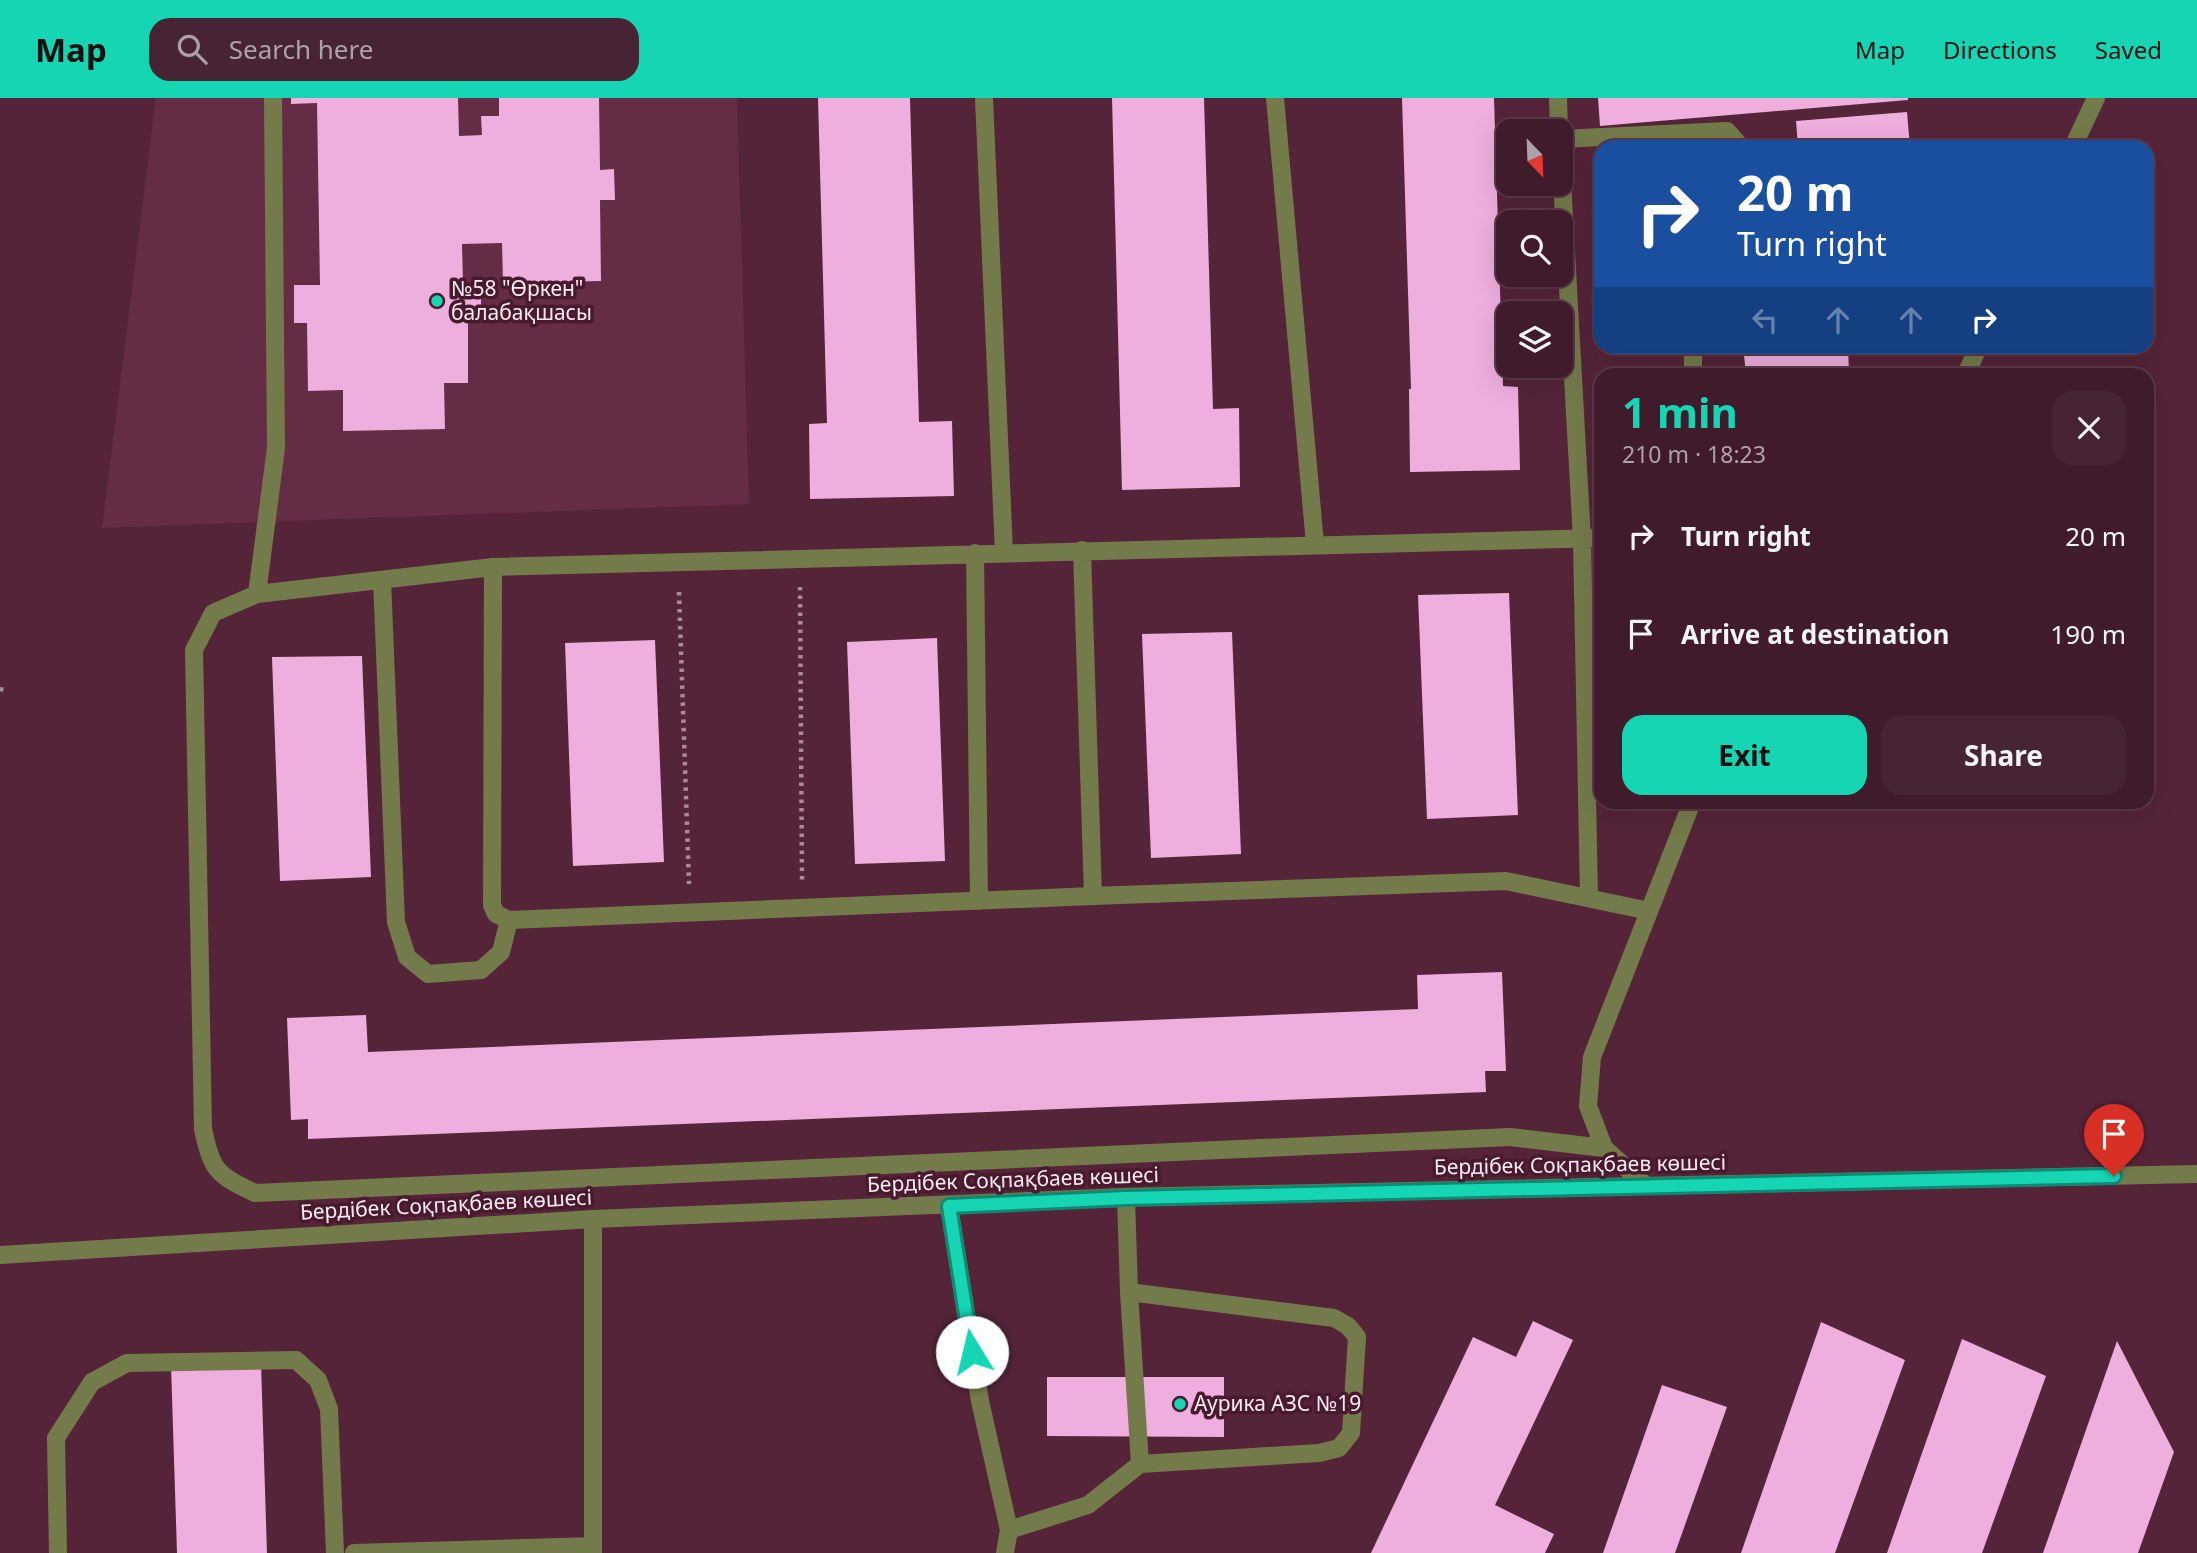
<!DOCTYPE html>
<html lang="en">
<head>
<meta charset="utf-8">
<style>
  body { margin:0; font-family:"Noto Sans",sans-serif; background:#472433; color:#f1f3f6; height:100vh; display:flex; flex-direction:column; font-size:26px; white-space:nowrap }
  * { box-sizing:border-box; margin:0 }
  p { font-size:23px; color:#aea1a9 }
  .icon { flex:none; width:38px; height:38px; fill:none; stroke:currentColor; stroke-width:2; stroke-linecap:round; stroke-linejoin:round }
  .map { position:relative; flex:1; overflow:hidden }
  .drawer { position:absolute; left:1594px; top:270px; width:560px; height:441px; display:flex; flex-direction:column; background:#401b2b; border-radius:21px; box-shadow:0 7px 28px #0002,0 0 0 2px #593947 }
  .drawer>* { flex:none }
  .guide { position:absolute; left:1594px; top:42px; width:560px; height:214px; border-radius:21px; box-shadow:0 7px 28px #0002,0 0 0 2px #593947; background:#1a4fa0; color:#fff; overflow:hidden }
  .needle { width:46px; rotate:157deg }
  .fabs { position:absolute; left:1496px; top:21px; display:grid; gap:14px }
  .fabs a { display:grid; place-items:center; width:77px; height:77px; border-radius:14px; background:#401b2b; box-shadow:0 7px 28px #0002,0 0 0 2px #593947; font-size:35px }
  .pin { position:absolute; display:grid; place-items:center; width:60px; height:60px; color:#fff; margin:-72px -30px; border-radius:50% 50% 50% 0; rotate:-45deg; box-shadow:0 0 7px #0007 }
  .pin .icon { rotate:45deg }
  .me { position:absolute; width:77px; margin:-38px; rotate:351deg; stroke-linejoin:round; filter:drop-shadow(0 0 5px #0008) }
  .turn { display:flex; align-items:center; gap:24px; height:147px; padding:0 28px; font-size:32px }
  .turn .icon { width:91px; height:91px; stroke-width:2.5 }
  .turn b { display:block; font-size:49px; line-height:60px }
  .lanes { display:flex; align-items:center; height:66px; padding:0 28px; background:#0003; justify-content:center; gap:35px; direction:ltr }
  .lanes .off { opacity:.35 }
  .round { display:grid; place-items:center; flex:none; width:74px; height:74px; border-radius:21px; background:#472433 }
  .summary { display:flex; align-items:center; justify-content:space-between; height:119px; padding:0 28px }
  h1 { font-size:42px; font-weight:700; line-height:52px; color:#15d5b3 }
  .button { display:flex; gap:14px; margin-top:auto; padding:14px 28px }
  .button a { flex:1; height:80px; border-radius:21px; background:#15d5b3; color:#111; font-size:28px; font-weight:700; line-height:80px; text-align:center }
  .button a+a { background:#472433; color:#f1f3f6 }
  ul { padding:0; list-style:none }
  li { display:flex; align-items:center; gap:21px; height:98px; padding:0 28px }
  li div { flex:1 }
  li b { display:block; font-size:26px }
  li em { font-style:normal }
  header { display:flex; align-items:center; gap:42px; box-sizing:border-box; height:98px; padding:0 35px; background:#15d5b3; color:#111 }
  header strong { font-size:33px }
  nav { display:flex; gap:38px; margin-inline-start:auto; font-size:24px }
  .search { width:490px; height:63px; background:#472433; display:flex; align-items:center; gap:18px; box-sizing:border-box; padding:0 24px; border-radius:21px; color:#aea1a9; font-size:26px }
  .map>svg:first-child { display:block }
  .built { fill:#652d45 }
  .building { fill:#eeaede }
  .lines { fill:none; stroke-linecap:round; stroke-linejoin:round }
  .path { stroke:#ac8a98; stroke-width:4.5; stroke-dasharray:3.5 5; stroke-linecap:butt }
  .minor { stroke:#747b4a; stroke-width:18 }
  .route-casing { stroke:#0e8a74; stroke-width:18 }
  .route { stroke:#15d5b3; stroke-width:12 }
  .poi-dot { fill:#15d5b3; stroke:#491a2e; stroke-width:2.5 }
  .labels { text-anchor:middle; stroke-width:7; stroke-linejoin:round; paint-order:stroke }
  .poi-label { font-size:21px; fill:#feeaf1; stroke:#491a2e; text-anchor:start }
  .street-label { font-size:21px; fill:#feeaf1; stroke:#491a2e }
</style>
</head>
<body>
<header>
<strong>Map</strong>
<div class="search"><svg class="icon" aria-label="search" viewBox="0 0 24 24"><circle cx="10" cy="10" r="6"/><path d="M15 15l6 6"/></svg>Search here</div>
<nav><a>Map</a><a>Directions</a><a>Saved</a></nav>
</header>
<div class="map">
<svg width="2197" height="1455" viewBox="0 0 2197 1455">
  <rect width="100%" height="100%" fill="#552439"/>
  <path class="built" d="M156 0H737L749 406 102 430Z"/>
  <path class="building" d="M291 0H458L459 38 482 37 481 18H499V0H599L600 72 614 71 615 102H600L601 183 503 185 502 145 462 146 463 185H481V215H468V285H444L445 331 343 333V292L308 293 307 225H294V187H320L317 5 291 6Z
    M818 0H910L919 324 952 323 954 398 810 401 809 326 827 325Z
    M1112 0H1204L1213 311 1239 310 1240 389 1122 392Z
    M1402 0H1494L1503 288 1518 289 1520 372 1410 374 1409 291H1411Z
    M1598 0H1908V2L1600 28Z
    M1907 14 1910 49H1798L1796 23Z
    M1743 248H1848L1849 276H1746Z
    M1509 495 1518 717 1427 721 1418 497Z
    M1232 534 1241 756 1151 760 1142 536Z
    M937 540 945 763 855 766 847 544Z
    M655 542 664 764 573 768 565 545Z
    M362 558 371 779 280 783 272 559Z
    M1502 874 1506 973H1485L1486 994 308 1041V1021L291 1022 287 920 366 917 368 954 1418 911 1417 877Z
    M1533 1223 1573 1242 1495 1407 1554 1436 1545 1455H1371L1473 1239 1516 1259Z
    M1821 1224 1905 1262 1835 1455H1741Z
    M1962 1241 2046 1278 1982 1455H1887Z
    M2117 1243 2174 1354 2138 1455H2043Z
    M261 1265 267 1455H177L171 1267Z
    M1047 1279H1224V1339L1047 1338Z
    M1662 1287 1727 1309 1675 1455H1603Z"/>
  <g class="lines">
    <path class="path" d="M800 489 802 782
      M679 494 689 786
      M0 591 4 592"/>
    <path class="minor" d="M984 0 1004 454
      M1275 0 1315 446
      M1558 0 1559 33
      M1561 41 1727 33 1741 49
      M2073 49 2096 0
      M1561 64 1582 441 1589 799
      M1693 248V276
      M1966 276 1979 248
      M1601 440 493 469 257 496 213 515 194 552 203 1031C212 1073 217 1077 255 1095L1510 1039 1604 1050
      M1082 452 1093 798 1506 783 1649 813
      M975 455 979 803
      M493 469 492 807 496 816 509 822 1093 798
      M382 482 396 824 407 859 428 876 481 872 501 854 509 822
      M257 496 276 350 273 0
      M1646 1088 1604 1050 1588 1008 1592 959 1692 704
      M949 1108 980 1303 1009 1432 1005 1455
      M0 1157 593 1121 1126 1099 2197 1076
      M1129 1194 1334 1220 1348 1228 1357 1239 1351 1335 1339 1350 1319 1355 1140 1366
      M1009 1432 1088 1407 1140 1366 1129 1194 1126 1099
      M58 1455 56 1340 92 1284 127 1265 296 1262 318 1282 329 1311 335 1455
      M354 1455 593 1448
      M593 1455V1121"/>
  </g>
  <g class="lines">
    <defs>
      <path id="route" d="M972 1254 949 1108 1126 1100 2114 1078"/>
    </defs>
    <use href="#route" class="route-casing"/>
    <use href="#route" class="route"/>
  </g>
  <g class="poi-dot">
    <circle cx="437" cy="203" r="7"/>
    <circle cx="1180" cy="1306" r="7"/>
  </g>
  <g class="labels">
    <g class="poi-label">
      <text x="451" y="198">№58 "Өркен"<tspan x="451" dy="24">балабақшасы</tspan></text>
      <text x="1194" y="1313">Аурика АЗС №19</text>
    </g>
    <g class="street-label">
      <text transform="translate(1580 1067) rotate(-1)" y="7">Бердібек Соқпақбаев көшесі</text>
      <text transform="translate(1013 1082) rotate(-2)" y="7">Бердібек Соқпақбаев көшесі</text>
      <text transform="translate(446 1107) rotate(-3)" y="7">Бердібек Соқпақбаев көшесі</text>
    </g>
  </g>
</svg>
<div class="fabs">
<a><svg class="needle" viewBox="-14 -14 28 28"><path d="M0-13l5 13h-10z" fill="#e53935"/><path d="M0 13l5-13h-10z" fill="#aea1a9"/></svg></a>
<a><svg class="icon" aria-label="search" viewBox="0 0 24 24"><circle cx="10" cy="10" r="6"/><path d="M15 15l6 6"/></svg></a>
<a><svg class="icon" aria-label="layers" viewBox="0 0 24 24"><path d="M12 4l9 5-9 5-9-5zM3 14l9 5 9-5"/></svg></a>
</div>
<div class="pin" style="left:2114px;top:1078px;background:#d93025"><svg class="icon" aria-label="arrive" viewBox="0 0 24 24"><path d="M6 21V4h12l-3 4 3 4H6"/></svg></div>
<svg class="me" style="left:972px;top:1254px" viewBox="-20 -20 40 40"><circle r="19" fill="#fff"/><path d="M0-13L10 11 0 6-10 11z" fill="#15d5b3"/></svg>
<div class="guide">
<div class="turn"><svg class="icon" aria-label="right" viewBox="0 0 24 24"><path d="M7 20v-9h11M14 6l5 5-5 5"/></svg><div><b>20 m</b>Turn right</div></div>
<div class="lanes"><svg class="icon off" aria-label="left" viewBox="0 0 24 24"><path d="M17 20v-9H6M10 6l-5 5 5 5"/></svg><svg class="icon off" aria-label="ahead" viewBox="0 0 24 24"><path d="M12 20V5M6 11l6-6 6 6"/></svg><svg class="icon off" aria-label="ahead" viewBox="0 0 24 24"><path d="M12 20V5M6 11l6-6 6 6"/></svg><svg class="icon" aria-label="right" viewBox="0 0 24 24"><path d="M7 20v-9h11M14 6l5 5-5 5"/></svg></div>
</div>
<section class="drawer">
<div class="summary"><div><h1>1 min</h1><p>210 m · 18:23</p></div><a class="round"><svg class="icon" aria-label="close" viewBox="0 0 24 24"><path d="M6 6l12 12M18 6L6 18"/></svg></a></div>
<ul>
<li><svg class="icon" aria-label="right" viewBox="0 0 24 24"><path d="M7 20v-9h11M14 6l5 5-5 5"/></svg><div><b>Turn right</b></div><em>20 m</em></li>
<li><svg class="icon" aria-label="arrive" viewBox="0 0 24 24"><path d="M6 21V4h12l-3 4 3 4H6"/></svg><div><b>Arrive at destination</b></div><em>190 m</em></li>
</ul>
<div class="button"><a>Exit</a><a>Share</a></div>
</section>
</div>
</body>
</html>
